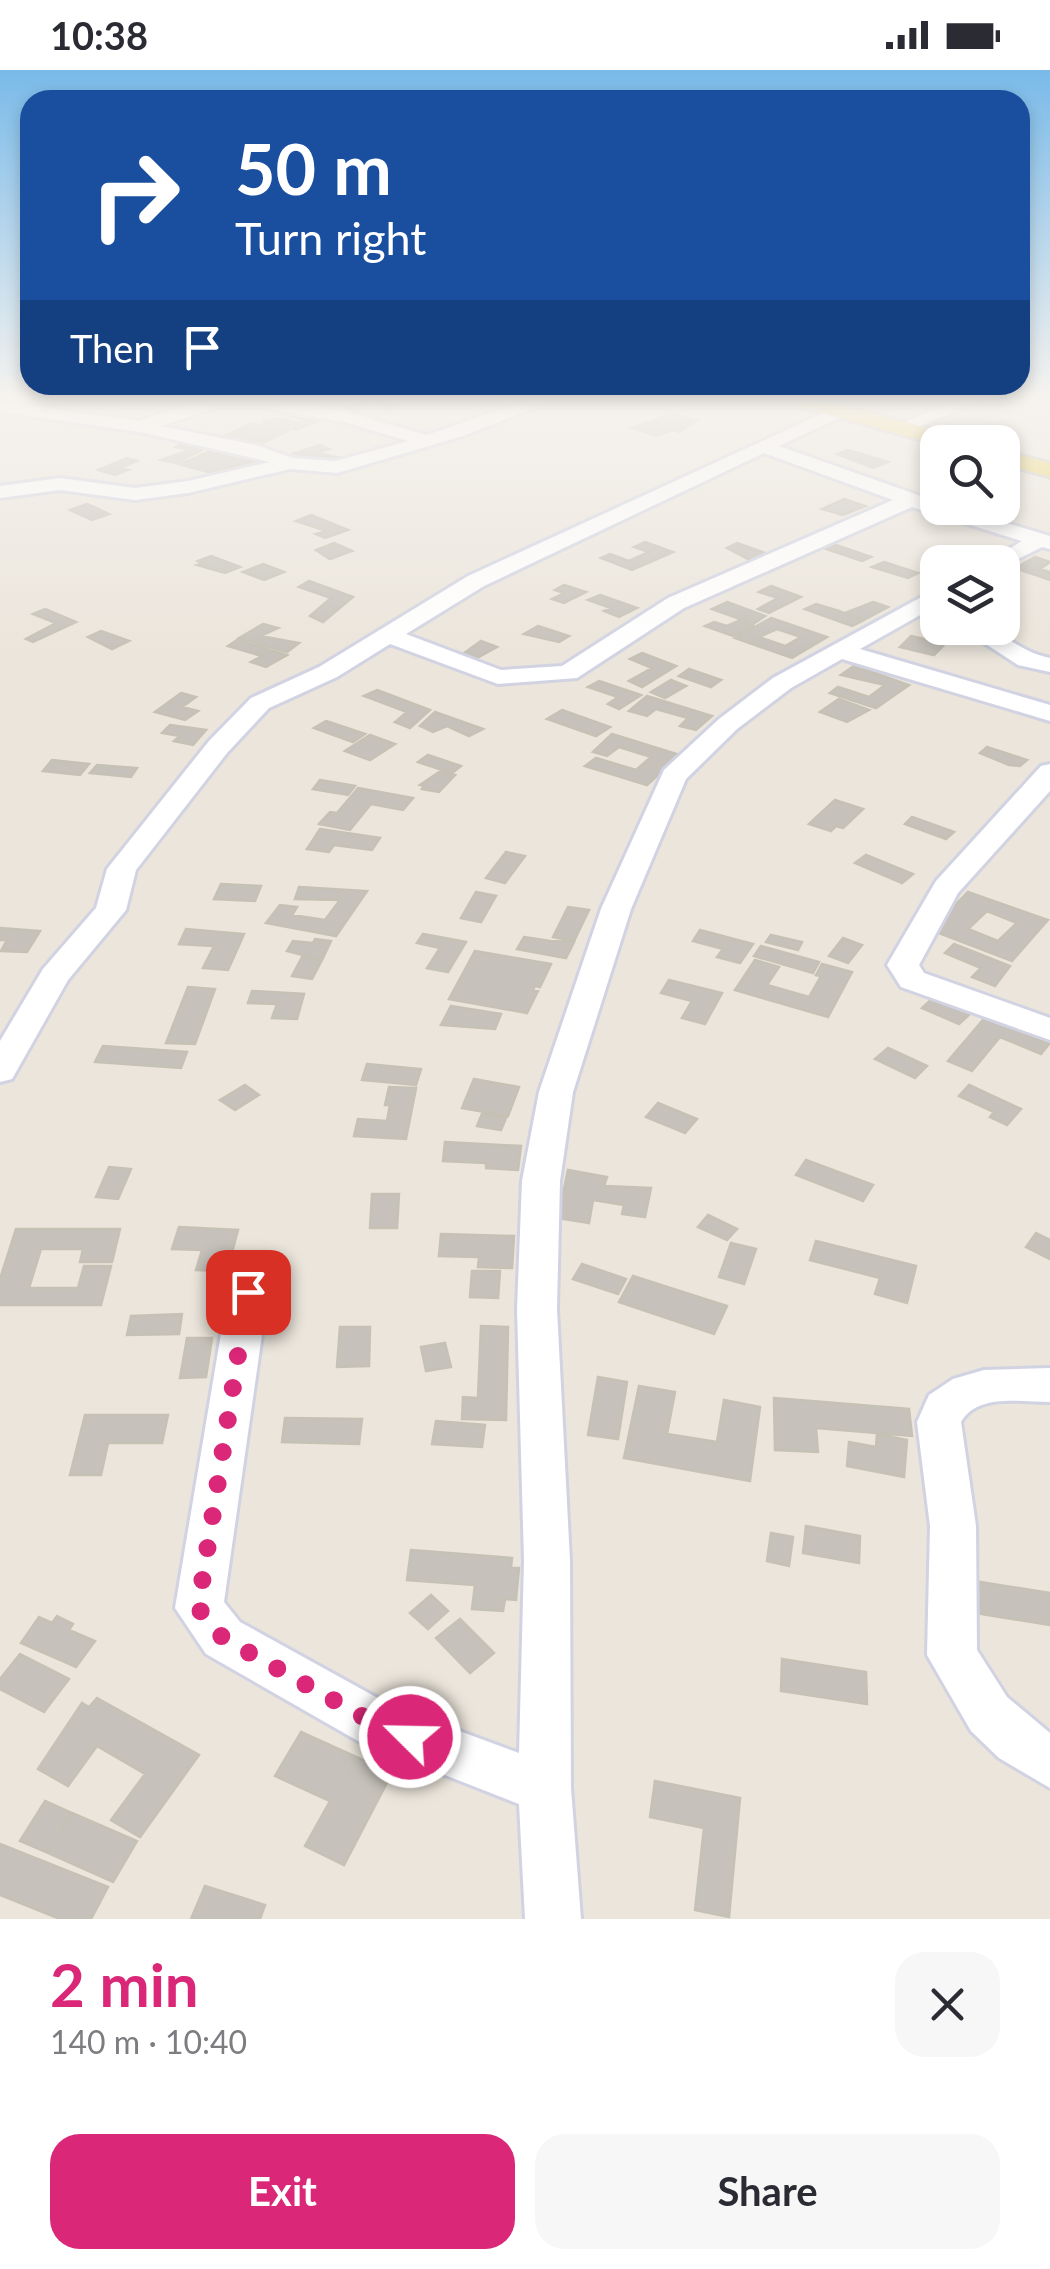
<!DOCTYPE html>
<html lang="en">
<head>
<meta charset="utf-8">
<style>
  body { margin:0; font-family:Lato,sans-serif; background:#f7f7f7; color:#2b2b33; height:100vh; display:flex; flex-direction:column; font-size:38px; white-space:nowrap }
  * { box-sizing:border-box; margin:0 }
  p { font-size:32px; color:#7c7c81 }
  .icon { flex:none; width:55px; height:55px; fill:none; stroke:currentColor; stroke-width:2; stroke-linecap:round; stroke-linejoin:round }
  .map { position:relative; height:1849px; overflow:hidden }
  .details { display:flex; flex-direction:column; background:#fff; flex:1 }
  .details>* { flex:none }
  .top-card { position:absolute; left:20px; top:20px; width:1010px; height:305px; border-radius:30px; box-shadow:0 5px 15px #0003; background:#1a4fa0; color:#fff; overflow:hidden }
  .buttons { position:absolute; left:920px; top:355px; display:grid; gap:20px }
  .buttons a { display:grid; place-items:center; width:100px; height:100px; border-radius:20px; background:#fff; box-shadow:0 5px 15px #0003; font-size:50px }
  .pin { position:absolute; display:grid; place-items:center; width:85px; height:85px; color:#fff; margin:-42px; border-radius:20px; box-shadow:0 5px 15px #0006 }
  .me { position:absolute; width:110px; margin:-55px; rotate:293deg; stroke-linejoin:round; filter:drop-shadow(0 0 8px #0008) }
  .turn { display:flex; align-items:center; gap:35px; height:210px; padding:0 50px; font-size:45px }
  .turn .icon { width:130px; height:130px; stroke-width:2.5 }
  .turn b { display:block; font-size:70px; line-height:85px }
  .then { display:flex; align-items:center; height:95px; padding:0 50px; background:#0003; gap:20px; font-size:38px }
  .round { display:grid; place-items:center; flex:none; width:105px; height:105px; border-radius:30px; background:#f7f7f7 }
  .overview { display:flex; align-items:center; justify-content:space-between; height:170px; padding:0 50px }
  h1 { font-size:60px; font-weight:700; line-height:75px; color:#db2777 }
  .action { display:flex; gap:20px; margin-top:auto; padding:20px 50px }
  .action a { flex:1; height:115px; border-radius:30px; background:#db2777; color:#fff; font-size:40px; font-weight:700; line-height:115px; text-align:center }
  .action a+a { background:#f7f7f7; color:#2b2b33 }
  .status { display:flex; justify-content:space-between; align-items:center; height:70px; padding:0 50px; background:#fff; direction:ltr }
  .status svg { height:28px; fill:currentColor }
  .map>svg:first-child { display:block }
  .building { fill:#c6c2bb; stroke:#c6c1b5; stroke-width:2.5; fill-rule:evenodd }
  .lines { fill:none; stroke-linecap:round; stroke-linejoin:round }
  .minor-casing { stroke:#d1d3e2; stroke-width:6 }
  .major-casing { stroke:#c7c7c7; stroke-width:5 }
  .minor { fill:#fff; fill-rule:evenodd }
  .major { fill:#ebd260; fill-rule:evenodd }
  .route { stroke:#db2777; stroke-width:18; stroke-dasharray:0 32.4 }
</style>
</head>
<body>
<div class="status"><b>10:38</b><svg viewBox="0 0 49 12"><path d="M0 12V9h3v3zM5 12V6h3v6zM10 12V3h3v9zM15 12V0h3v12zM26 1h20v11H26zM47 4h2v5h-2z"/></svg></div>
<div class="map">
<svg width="1050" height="1849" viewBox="0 0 1050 1849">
  <rect width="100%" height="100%" fill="#ebe5db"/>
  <path class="building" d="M375 329 399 337 389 340 374 334 347 343 339 340Z
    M295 341 324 348 296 360 262 352 280 348 299 353 306 350 285 345Z
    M672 344 697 351 679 362 673 360 656 366 632 358Z
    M251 353 288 361 259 375 222 367Z
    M186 373 208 377 175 393 161 390 190 380 176 377Z
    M320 375 329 379 317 383 351 390 326 395 294 383Z
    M216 379 258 390 222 406 179 394Z
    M848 380 888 392 873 398 837 384Z
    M127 388 137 391 120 398 128 400 115 405 98 400Z
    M844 429 865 436 843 445 822 439Z
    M87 434 109 444 92 450 70 440Z
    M311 445 348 460 325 468 316 464 327 461 296 451Z
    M645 472 673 482 632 500 601 488 610 484 629 491 649 482 634 477Z
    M334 473 352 481 330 489 316 480Z
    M737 473 765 483 750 490 727 478Z
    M830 473 871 487 862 491 820 477Z
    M211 486 240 497 225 503 197 495 203 493 198 491Z
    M1035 487 1050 492 1040 499 1050 502V510L1015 498Z
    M884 492 918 503 908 508 872 497Z
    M263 494 284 502 264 510 243 502Z
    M309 511 353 527 323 552 310 546 331 528 299 517Z
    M564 515 586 522 564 533 552 529 564 523 555 520Z
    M771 516 801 527 769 543 758 539 778 528 759 522Z
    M600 525 637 538 619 547 604 541 611 538 588 530Z
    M727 532 765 546 753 554 740 549 746 547 743 545 737 548 712 539Z
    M873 532 888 537 864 550 845 543Z
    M816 534 839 541 862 551 852 556 805 539Z
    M45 539 76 552 33 572 26 569 56 553 33 544Z
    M771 548 827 567 792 588 735 568ZM777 559 801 567 785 576 759 567Z
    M738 551 753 556 733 566 705 556 714 552 727 556Z
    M263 554 278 558 260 566 299 573 287 582 239 568Z
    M538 556 569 566 559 572 524 564Z
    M101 561 129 571 112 579 88 567Z
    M911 566 937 572 943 576 934 585 900 577Z
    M237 570 287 585 266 597 251 592 262 586 228 576Z
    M481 571 497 577 468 593 456 589Z
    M642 583 676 596 642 617 629 611 652 598 630 589Z
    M854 596 872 602 909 615 876 638 830 623 838 617 869 627 885 615 841 605Z
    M689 599 721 610 711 617 679 606Z
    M671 610 686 616 665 628 651 622Z
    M599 611 641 625 619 639 608 634 618 627 588 617Z
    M377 620 430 640 410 658 395 652 407 642 364 626Z
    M181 623 196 627 182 637 198 641 185 650 155 642Z
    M647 626 712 646 696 660 680 656 688 648 656 639 647 646 629 641Z
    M839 629 869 640 847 652 820 642Z
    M562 640 610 657 596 666 547 649Z
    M435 642 483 659 469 666 447 656 433 662 420 656Z
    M326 651 365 664 353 672 314 658Z
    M170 655 206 660 193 675 174 671 180 666 162 663Z
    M612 664 680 685 647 715 585 696 596 688 636 700 651 687 619 677 607 686 593 682Z
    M370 665 395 674 370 690 345 681Z
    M987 677 1027 690 1020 696 1009 695 980 683Z
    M428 685 461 696 452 703 418 692Z
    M52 690 89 694 80 705 43 701Z
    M97 695 137 698 131 707 90 703Z
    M439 702 455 705 439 722 422 719 424 716 420 715Z
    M320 710 355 716 348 725 313 719Z
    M358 718 413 728 403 740 371 734 350 760 319 754 330 742 337 743Z
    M835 730 863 739 843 758 836 756 831 761 809 754Z
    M912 747 954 762 946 769 905 754Z
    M320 759 380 768 372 780 334 775 329 782 307 779Z
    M506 782 525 786 505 813 486 808Z
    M866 785 913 804 902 813 855 793Z
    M221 814 261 816 255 831 214 829Z
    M299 817 367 821 336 866 266 853 280 835 297 837 292 845 325 850 340 830 295 829Z
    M476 822 496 826 481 852 461 848Z
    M968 822 1048 850 1012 891 931 860ZM987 841 1017 853 998 871 968 859Z
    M568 837 589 840 574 871 553 867Z
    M0 858 40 861 27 882 1 881 7 870H0Z
    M186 859 244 864 228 900 203 898 214 876 179 874Z
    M700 860 753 874 740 893 717 887 723 879 693 871Z
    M423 864 466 872 448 902 427 898 440 878 417 873Z
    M771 865 802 872 798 880 766 872Z
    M524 867 550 871 574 872 566 888 517 879Z
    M843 868 862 875 848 893 829 886Z
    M315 869 331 871 322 890 287 881 293 871 313 873Z
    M954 874 1010 896 995 916 972 907 981 898 945 883Z
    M761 876 819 892 813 903 754 886Z
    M475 881 551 894 540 917 535 916 533 920 538 921 527 943 449 929Z
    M302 887 322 890 312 909 292 906Z
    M755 890 779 897 767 915 809 927 821 906 816 905 822 894 852 902 828 947 735 920Z
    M669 910 722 923 705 954 682 948 692 931 661 923Z
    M188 917 215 919 195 974 166 973Z
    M252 921 304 924 297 949 272 948 277 934 248 933Z
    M934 927 971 943 959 954 922 938Z
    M451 936 501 944 495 959 441 955Z
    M988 944 1011 953 1007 957 1049 974 1041 984 1000 967 972 1001 948 991Z
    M103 976 187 982 181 998 95 992Z
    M888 978 927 996 915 1008 875 989Z
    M367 994 421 999 416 1015 362 1010Z
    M474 1009 519 1017 508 1046 462 1038Z
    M245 1015 259 1025 235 1040 220 1030Z
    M969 1015 1021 1039 1007 1055 990 1047 994 1042 959 1026Z
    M389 1017 416 1018 406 1069 354 1066 358 1049 387 1051 390 1035H385Z
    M658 1033 697 1049 685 1063 646 1047Z
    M482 1044 506 1048 501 1060 477 1056Z
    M445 1072 521 1076 518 1100 486 1098V1093L443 1091Z
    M806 1090 873 1115 863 1131 796 1105Z
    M109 1097 131 1099 118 1129 96 1127Z
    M568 1100 607 1107 604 1116 651 1118 645 1147 622 1144 624 1135 593 1130 589 1153 558 1148Z
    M372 1124H399L397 1158H370Z
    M708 1145 737 1159 727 1170 698 1157Z
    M179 1157 238 1160 227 1201 196 1200 202 1180 172 1179Z
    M16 1159H120L112 1192H80L83 1179H41L29 1218H78L84 1196H111L101 1235H0V1209Z
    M1036 1163 1050 1170V1189L1026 1177Z
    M441 1164 514 1166 512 1198 478 1197 479 1187 439 1186Z
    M816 1171 916 1196 907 1233 875 1224 880 1208 810 1190Z
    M731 1173 756 1179 744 1214 719 1207Z
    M582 1194 626 1209 618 1224 573 1209Z
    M472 1201H500L498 1228 470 1227Z
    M633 1206 727 1236 714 1264 619 1232Z
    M182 1244 179 1264 127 1265 131 1246Z
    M481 1256 508 1257 506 1350 462 1349 463 1327 478 1328Z
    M340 1257H370L369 1296 337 1297Z
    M187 1268H212L206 1307 180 1308Z
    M445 1273 451 1297 426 1301 421 1277Z
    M598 1307 627 1312 618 1369 588 1365Z
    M639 1316 675 1322 667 1364 717 1372 724 1330 760 1337 750 1411 624 1388Z
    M774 1328 909 1339 912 1366 816 1358 818 1382 775 1380Z
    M85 1345H168L162 1373H108L101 1405H70Z
    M285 1348 362 1349 359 1374 282 1372Z
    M436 1351 485 1355 482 1377 432 1374Z
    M877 1364 907 1370 904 1407 847 1396 849 1372 876 1377Z
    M806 1456 860 1466 859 1493 803 1483Z
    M771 1463 793 1467 789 1496 767 1491Z
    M411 1480 512 1488 511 1498H519L516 1530 505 1529 503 1541 472 1539 475 1515 407 1510Z
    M974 1511 1050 1523V1555L975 1543Z
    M431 1525 448 1541 428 1559 410 1543Z
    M57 1546 73 1554 69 1560 95 1571 76 1597 21 1573 39 1547 52 1553Z
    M460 1549 494 1583 470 1603 436 1568Z
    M20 1584 69 1609 44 1642 0 1619V1609Z
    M782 1589 866 1602 867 1634 781 1621Z
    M97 1628 199 1685 140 1767 111 1750 145 1704 97 1676 68 1716 38 1699 82 1633 89 1637Z
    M301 1662 392 1703 344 1795 305 1776 330 1731 275 1706Z
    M655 1711 740 1728 729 1847 695 1840 704 1758 650 1747Z
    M45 1731 72 1743 48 1783 20 1771Z
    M72 1743 137 1771 113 1812 48 1783Z
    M0 1774 108 1817 91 1849H60L0 1825Z
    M205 1816 265 1835 260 1849H191Z"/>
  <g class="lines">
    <defs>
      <path id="minor" d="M218 325H251L346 342 427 365 542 325H567L463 366 337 403 290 399 188 423 135 430 60 420 0 428V416L60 408 135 418 188 411 270 392 140 362 0 342V332L139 351ZM231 332 344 352 408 371 336 391 293 388 256 375 161 356Z
        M968 325H993L907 362H895L892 358Z
        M839 336 848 341 845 345 779 376 938 432V438H956L1050 466V479L1042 477 1002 497V492H987L1022 471 912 437 684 538 577 608 498 614 390 574 337 607 269 638 227 683 136 800 126 840 68 910 12 1009 0 1012V971L43 899 96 838 107 799 209 671 251 628 319 597 468 506ZM764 383 893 430 668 528 562 596 501 600 406 564 484 516Z
        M938 518V535L860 579 1050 635V651L842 589 791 618 737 659 686 709 631 839 573 1022 560 1111 557 1239 570 1491 571 1718 581 1849H525L519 1734 358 1671 206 1584 175 1538 228 1222 234 1211 248 1207 262 1211 268 1222 224 1532 240 1552 392 1636 519 1683 524 1491 517 1239 522 1111 539 1022 601 839 664 700 719 649 773 608Z
        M961 558C1005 555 1011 580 1050 588V602L1018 595Z
        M1050 694V721L958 823 919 895 924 903 1050 948V970L901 917 887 895 936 811 1041 696Z
        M1050 1298V1332C1021 1332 977 1323 961 1352L976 1456 977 1580 1007 1627 1050 1663V1718L999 1688 971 1661 927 1585 930 1456 917 1352 929 1325 953 1309 984 1300Z"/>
      <path id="major" d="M770 325H806L960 367 963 372 938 375 773 329Z
        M1002 380 1050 393V407L1002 394Z"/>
    </defs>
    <use href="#minor" class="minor-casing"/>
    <use href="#major" class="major-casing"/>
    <use href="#minor" class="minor"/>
    <use href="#major" class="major"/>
  </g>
  <linearGradient id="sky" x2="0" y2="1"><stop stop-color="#79bae9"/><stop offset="0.56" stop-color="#f6f3ef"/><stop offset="1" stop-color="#f6f3ef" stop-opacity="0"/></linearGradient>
  <rect width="1050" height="584" fill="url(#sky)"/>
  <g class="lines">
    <path class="route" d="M248 1222 198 1538 223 1568 376 1654 410 1667"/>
  </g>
</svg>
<div class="buttons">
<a><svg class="icon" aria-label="search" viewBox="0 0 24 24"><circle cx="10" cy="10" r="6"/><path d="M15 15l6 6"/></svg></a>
<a><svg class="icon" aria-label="layers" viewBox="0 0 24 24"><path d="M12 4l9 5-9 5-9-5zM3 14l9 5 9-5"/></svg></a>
</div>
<div class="pin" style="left:248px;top:1222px;background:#d93025"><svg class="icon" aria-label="arrive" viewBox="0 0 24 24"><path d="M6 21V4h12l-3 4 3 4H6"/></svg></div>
<svg class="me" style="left:410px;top:1667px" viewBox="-20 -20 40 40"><circle r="17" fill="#db2777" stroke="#fff" stroke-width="3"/><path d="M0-11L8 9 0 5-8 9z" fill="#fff"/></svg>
<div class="top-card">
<div class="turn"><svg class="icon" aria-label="right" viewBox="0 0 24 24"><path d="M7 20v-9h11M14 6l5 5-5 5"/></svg><div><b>50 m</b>Turn right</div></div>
<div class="then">Then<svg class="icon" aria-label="arrive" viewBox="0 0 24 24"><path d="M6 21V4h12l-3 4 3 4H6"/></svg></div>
</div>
</div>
<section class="details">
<div class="overview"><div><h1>2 min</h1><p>140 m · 10:40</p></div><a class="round"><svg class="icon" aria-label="close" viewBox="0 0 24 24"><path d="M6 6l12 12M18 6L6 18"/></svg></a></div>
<div class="action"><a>Exit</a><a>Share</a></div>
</section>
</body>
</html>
